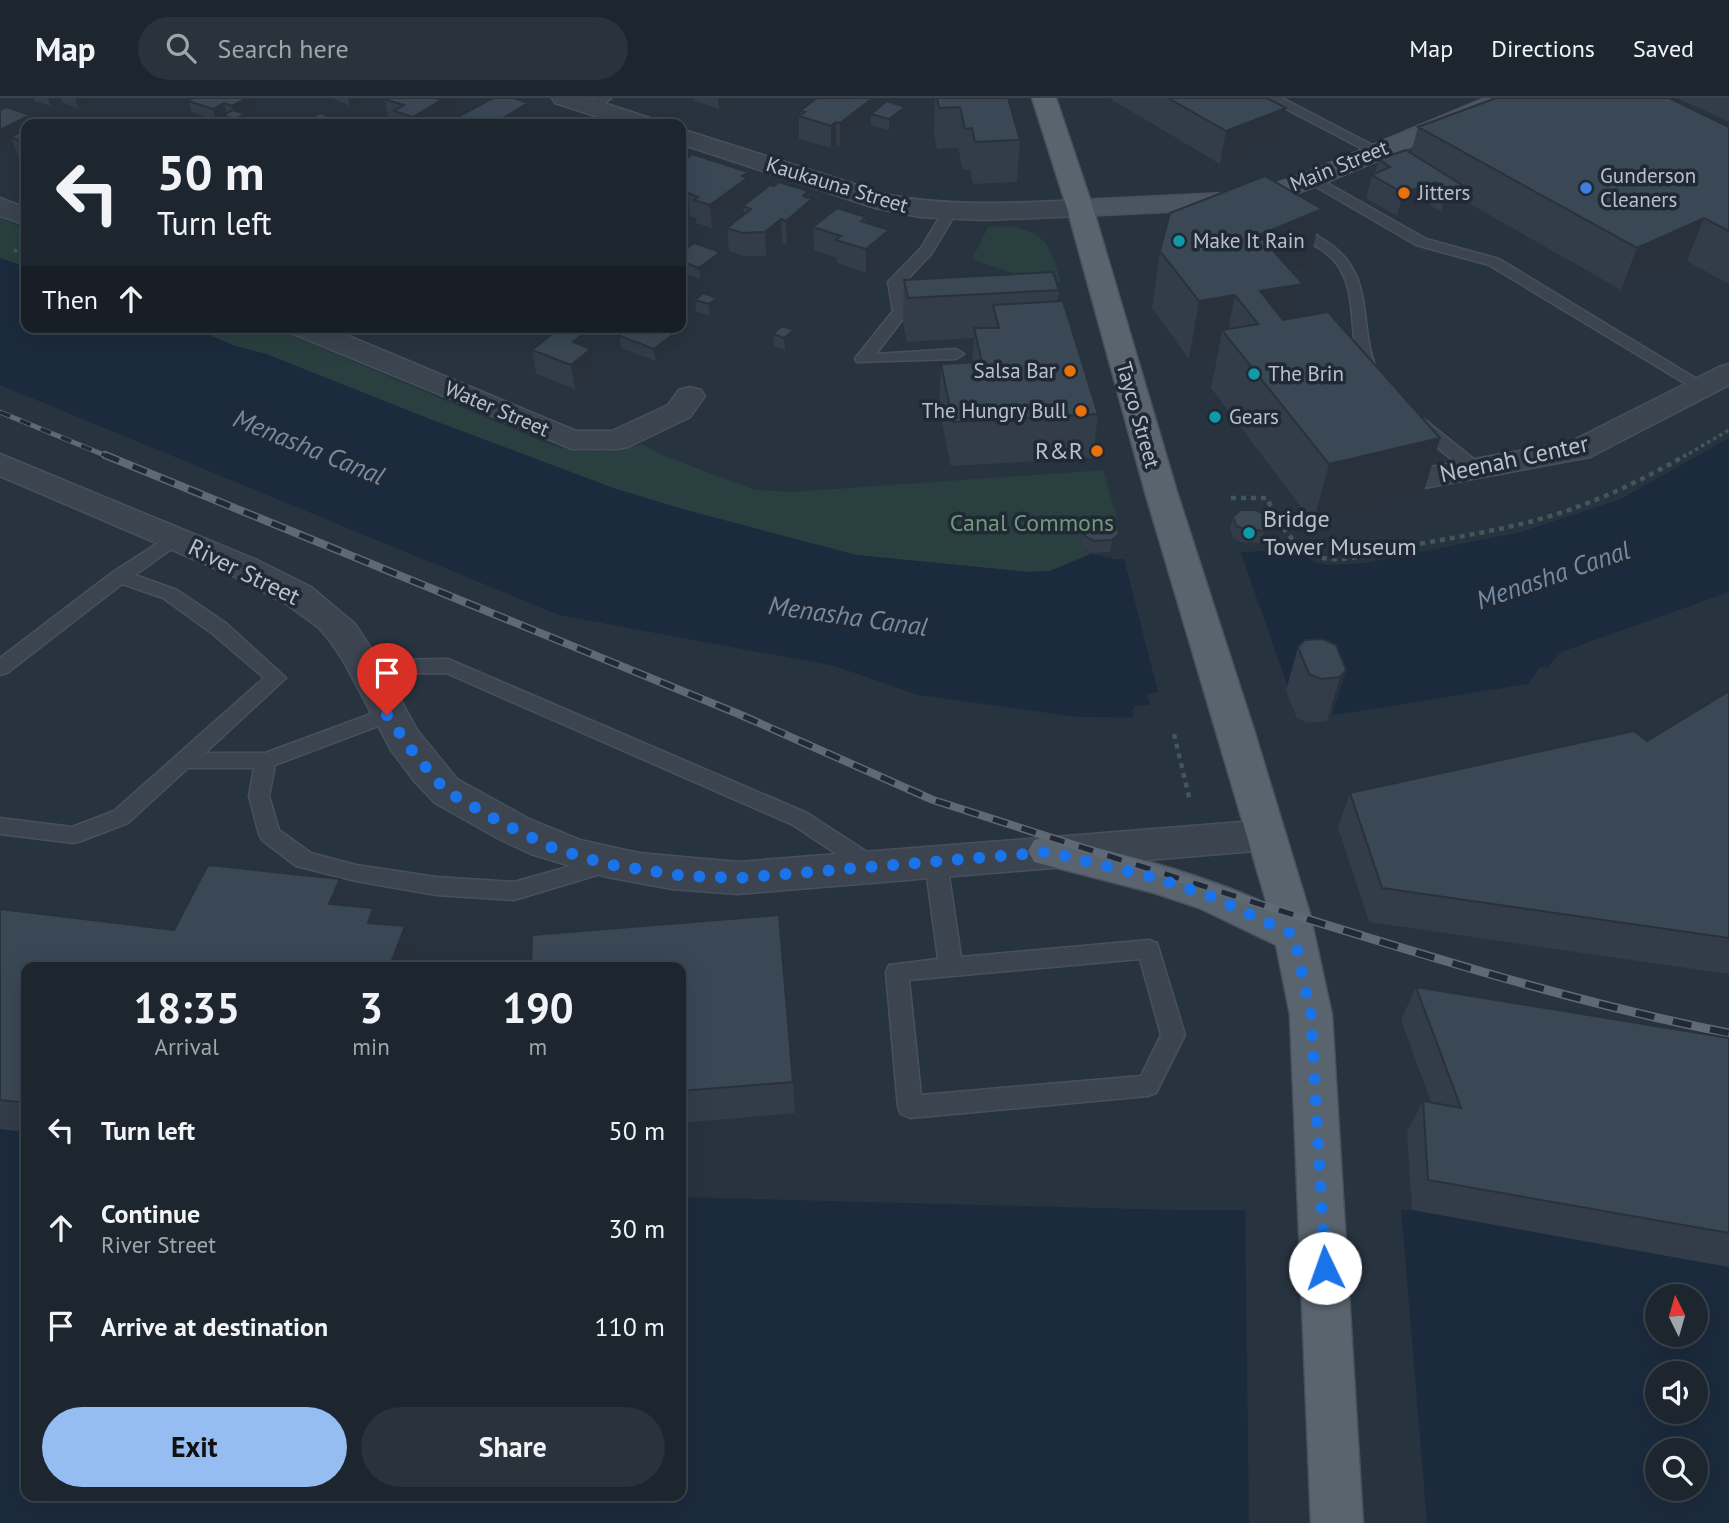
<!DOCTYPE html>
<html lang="en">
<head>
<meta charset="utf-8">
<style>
  body { margin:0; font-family:"PT Sans",sans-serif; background:#2a323b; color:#f1f3f6; height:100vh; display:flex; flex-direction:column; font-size:26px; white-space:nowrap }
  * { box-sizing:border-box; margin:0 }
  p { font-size:23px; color:#a0a5aa }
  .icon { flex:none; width:38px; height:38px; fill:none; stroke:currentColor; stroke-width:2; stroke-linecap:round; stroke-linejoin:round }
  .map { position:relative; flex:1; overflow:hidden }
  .drawer { position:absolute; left:21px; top:864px; width:665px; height:539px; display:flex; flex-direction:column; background:#1d262f; border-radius:14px; box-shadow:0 7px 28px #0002,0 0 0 2px #3b434b }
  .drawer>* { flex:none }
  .guide { position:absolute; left:21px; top:21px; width:665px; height:214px; border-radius:14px; box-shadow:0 7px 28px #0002,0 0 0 2px #3b434b; background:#1d262f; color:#f1f3f6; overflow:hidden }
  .needle { width:46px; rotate:355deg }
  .tools { position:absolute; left:1645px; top:1186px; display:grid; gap:14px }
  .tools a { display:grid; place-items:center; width:63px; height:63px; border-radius:50%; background:#1d262f; box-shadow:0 7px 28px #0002,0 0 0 2px #3b434b; font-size:35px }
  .pin { position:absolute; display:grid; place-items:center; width:60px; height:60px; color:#fff; margin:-72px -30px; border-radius:50% 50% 50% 0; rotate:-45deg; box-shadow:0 0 7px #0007 }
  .pin .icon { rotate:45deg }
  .me { position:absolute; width:77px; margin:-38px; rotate:357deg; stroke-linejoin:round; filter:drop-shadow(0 0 5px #0008) }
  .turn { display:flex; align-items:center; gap:24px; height:147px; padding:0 21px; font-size:32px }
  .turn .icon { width:91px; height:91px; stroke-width:2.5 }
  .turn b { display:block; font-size:49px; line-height:60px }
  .then { display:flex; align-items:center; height:66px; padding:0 21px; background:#0003; gap:14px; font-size:26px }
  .eta { display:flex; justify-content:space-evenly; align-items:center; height:119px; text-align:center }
  .eta b { font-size:42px; font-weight:700; line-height:49px }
  .primary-button { display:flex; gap:14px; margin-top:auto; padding:14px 21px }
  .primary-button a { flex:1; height:80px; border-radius:42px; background:#95bdf2; color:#111; font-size:28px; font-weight:700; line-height:80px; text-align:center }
  .primary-button a+a { background:#2a323b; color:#f1f3f6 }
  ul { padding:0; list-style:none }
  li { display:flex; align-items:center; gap:21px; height:98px; padding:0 21px }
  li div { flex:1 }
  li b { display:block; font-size:26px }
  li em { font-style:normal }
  header { display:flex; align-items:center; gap:42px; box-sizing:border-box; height:98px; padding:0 35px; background:#1d262f; border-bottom:2px solid #3b434b }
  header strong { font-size:33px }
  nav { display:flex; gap:38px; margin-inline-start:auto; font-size:24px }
  .search { width:490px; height:63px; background:#2a323b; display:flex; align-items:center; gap:18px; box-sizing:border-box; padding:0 24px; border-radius:38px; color:#a0a5aa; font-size:26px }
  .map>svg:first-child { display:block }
  .green { fill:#293f40 }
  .water { fill:#1b2a3d; fill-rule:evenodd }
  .pier { fill:#27333f }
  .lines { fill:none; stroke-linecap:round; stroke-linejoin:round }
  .service-casing { stroke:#48505c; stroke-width:3 }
  .minor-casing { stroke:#48505c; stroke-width:3 }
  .secondary-casing { stroke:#48505c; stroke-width:3 }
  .primary-casing { stroke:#48505c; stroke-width:3 }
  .path-far1 { stroke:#425758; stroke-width:3.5; stroke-dasharray:3.5 3.5; stroke-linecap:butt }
  .path { stroke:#425758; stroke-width:4.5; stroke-dasharray:5 5; stroke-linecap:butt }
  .service { fill:#3b444f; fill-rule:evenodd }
  .minor { fill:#3b444f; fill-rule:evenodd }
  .secondary { fill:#4a5462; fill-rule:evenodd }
  .primary { fill:#59646f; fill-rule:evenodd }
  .rail-far2-casing { stroke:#5e6976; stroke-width:5 }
  .rail-far1-casing { stroke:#5e6976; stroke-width:8 }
  .rail-casing { stroke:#5e6976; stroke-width:9 }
  .rail-far2 { stroke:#202935; stroke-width:3.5; stroke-dasharray:11; stroke-linecap:butt }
  .rail-far1 { stroke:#202935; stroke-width:5; stroke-dasharray:15; stroke-linecap:butt }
  .rail { stroke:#202935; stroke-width:6; stroke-dasharray:19; stroke-linecap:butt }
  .wall { fill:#323d49 }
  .shaded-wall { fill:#29323c }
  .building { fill:#3a4755; stroke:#29323c; stroke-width:2 }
  .route { stroke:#1a73e8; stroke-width:12; stroke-dasharray:0 21.6 }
  .shop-dot { fill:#3f7fe0; stroke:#202935; stroke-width:2.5 }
  .food-dot { fill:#e8710a; stroke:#202935; stroke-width:2.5 }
  .culture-dot { fill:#0f9aa8; stroke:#202935; stroke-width:2.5 }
  .labels { text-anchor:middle; stroke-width:7; stroke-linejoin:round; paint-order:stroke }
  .far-street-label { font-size:21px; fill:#b8c0ca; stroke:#202935 }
  .far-poi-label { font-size:21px; fill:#b8c0ca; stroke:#202935; text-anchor:start }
  .poi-label { font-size:24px; fill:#b8c0ca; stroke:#202935; text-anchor:end }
  .street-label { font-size:24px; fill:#b8c0ca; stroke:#202935 }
  .park-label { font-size:24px; fill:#709978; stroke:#202935 }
  .water-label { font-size:26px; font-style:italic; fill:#738ba6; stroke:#202935 }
</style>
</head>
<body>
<header>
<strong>Map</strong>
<div class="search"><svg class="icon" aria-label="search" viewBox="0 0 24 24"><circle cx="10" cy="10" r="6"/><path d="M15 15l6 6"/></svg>Search here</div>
<nav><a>Map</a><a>Directions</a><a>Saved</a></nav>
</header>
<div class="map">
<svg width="1729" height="1425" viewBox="0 0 1729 1425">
  <rect width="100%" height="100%" fill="#27333f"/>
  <path class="green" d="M0 120 26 131V169L0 160Z
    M1008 128C1048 134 1050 149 1061 184L1040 185 972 161 988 129Z
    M190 229H272L551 347C586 356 607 355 642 346L664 358 756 392 792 394 1103 372 1118 422 1088 432 1080 439 1083 450 1091 456 1050 473 1028 474 856 457 682 411 613 390 432 322 266 256 235 248Z"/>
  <path class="water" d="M0 160 26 169V229H190L235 248 266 256 432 322 613 390 682 411 856 457 1028 474 1050 473 1091 456 1121 461 1248 454 1273 452 1286 441 1312 463 1326 467 1366 465 1521 434 1621 401 1729 340V494L1561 554 1547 570 1540 569 1528 586 1341 616 1297 620 1079 619 918 597 835 568 559 517 0 287Z
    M0 1031 26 1034V1398H681V1099L1174 1112H1412L1729 1169V1425H0ZM1657 1199H1696V1237H1657ZM1657 1276H1696V1314H1657ZM1657 1353H1696V1391H1657Z"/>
  <path class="pier" d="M1251 450 1240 452 1288 589 1329 621 1297 624 1134 623 1132 613 1135 608 1150 607 1147 596 1158 594 1124 461H1112L1111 455 1122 458Z
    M1245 1109H1401L1427 1425H1249Z"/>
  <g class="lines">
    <defs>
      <path id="service" d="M595 0H611L596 12H586V6Z
        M1265 0H1282L1384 53 1377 57 1372 56Z
        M1313 77 1426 141 1499 161 1710 289 1702 294 1696 292 1489 167 1416 147 1308 84 1306 81Z
        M950 109 957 113 932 155 904 185 909 213 876 256 956 251 964 256 956 261 857 264 855 261 857 258 893 213 888 184 921 150 945 110Z
        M1292 125C1302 127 1312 134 1321 140 1381 175 1354 228 1380 279L1378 282H1366C1345 249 1361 199 1337 166 1325 150 1303 142 1287 132L1285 129Z
        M1419 321 1425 322 1481 367 1484 371 1481 375H1469L1413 330 1411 326 1413 322Z
        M175 434 184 440 181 444 135 477 177 492 227 526 286 580 205 655H265L387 610 394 612 397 617 394 622 275 667 269 698 279 732 311 755 356 767 436 779 514 784 606 758 614 760 617 766 614 772 514 802 436 797 356 783 296 768 262 742 259 736 249 698 254 670H188L128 725 81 743 73 745 0 736V720L72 729 114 713 264 580 213 536 163 500 122 486 7 575 0 577V560L113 474Z
        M448 561 807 715 881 763 884 769 881 775 873 777 865 775 793 727 446 575 365 576 358 574 355 569 358 564 365 562Z
        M936 756 944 758 947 764 961 859 1149 842 1157 845 1185 937 1156 995 1148 998 910 1020 901 1016 898 1009 886 874 889 867 938 861 925 764 928 758ZM1140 861 1161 937 1141 978 921 997 909 882Z"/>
      <path id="minor" d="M552 0H588L653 21 656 26H620L555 5Z
        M681 31 889 97C952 109 1016 105 1080 102L1089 104 1093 110 1089 116 1080 118 984 122 920 119 875 110 681 46Z
        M0 100 26 110V127L0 118Z
        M287 229H327L576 333H612L668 307 679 292 690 289 701 292 705 298 690 319 628 349 617 351H572L291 235Z
        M1729 266V287L1590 359 1408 393 1397 390 1392 383 1397 376 1408 373 1570 344 1719 269Z
        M0 356 257 462 311 489 355 526 380 564 417 632 457 681 529 721 580 742 639 755 738 764 1267 722 1281 726 1286 737 1281 748 1267 752 738 796 672 791 607 779 531 756 501 742 435 705 415 684 391 652 344 564 330 543 318 529 286 506 233 478 0 378Z"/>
      <path id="secondary" d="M1485 0H1518L1515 5 1322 86 1278 102 1227 111 1080 118 1071 116 1067 110 1071 104 1080 102 1227 95 1264 89 1304 76Z"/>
      <path id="primary" d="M1032 0H1056L1093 110 1177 394 1254 632 1310 816 1332 917 1363 1425H1311L1290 917 1276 847 1199 810 1154 795 1034 764 1028 753 1034 742 1048 738C1123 756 1197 774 1267 806L1145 394 1067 110Z"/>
    </defs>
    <use href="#service" class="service-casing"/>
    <use href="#minor" class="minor-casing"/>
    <use href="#secondary" class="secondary-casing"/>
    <use href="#primary" class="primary-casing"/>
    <path class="path-far1" d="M14 152 26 156
      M1683 359 1729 332"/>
    <path class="path" d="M1231 400H1267C1276 421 1294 452 1319 459 1345 466 1377 454 1403 449 1450 440 1498 433 1544 420 1595 405 1641 383 1686 357
      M1174 636 1190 703"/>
    <use href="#service" class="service"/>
    <use href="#minor" class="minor"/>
    <use href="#secondary" class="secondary"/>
    <use href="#primary" class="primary"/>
    <defs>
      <path id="rail-far2" d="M0 314 109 359"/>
      <path id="rail-far1" d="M105 357 741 617 933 702 1313 823"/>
      <path id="rail" d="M1307 821C1447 864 1585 907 1729 935"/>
    </defs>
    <use href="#rail-far2" class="rail-far2-casing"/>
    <use href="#rail-far1" class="rail-far1-casing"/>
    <use href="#rail" class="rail-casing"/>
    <use href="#rail-far2" class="rail-far2"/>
    <use href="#rail-far1" class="rail-far1"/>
    <use href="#rail" class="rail"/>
  </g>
  <path class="wall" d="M33 0H101L79 11 63 5 62 2 51 8 35 3Z
    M193 0H264L265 3 243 15 248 26H225L223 19 216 23 192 14 188 3Z
    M332 0H370L357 7 350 8Z
    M386 0H463L464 4 444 16 446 24 443 26H397L389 23 384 1Z
    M695 0H735L719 11 695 3Z
    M873 0V14L905 9V20L889 32 871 27V24L840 48 836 46 831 50 799 41V18L800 17V13Z
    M935 0H1008L1020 42 1017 84 973 86 970 72H963L958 50 937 51 934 35Z
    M1109 0H1267L1286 10 1280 43 1220 66Z
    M1677 0H1729V24Z
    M0 12 30 17 34 26H26V64L20 62 15 51 0 58Z
    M1418 29H1729V186L1687 163 1621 192 1458 99 1455 109 1441 114 1430 107 1397 118 1366 100 1372 77 1375 75 1379 61 1411 55Z
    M681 59 749 97 748 98V103L712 130 696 125V120L690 118 684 122 681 121Z
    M774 88 808 93 813 123 787 146 782 144 766 158H743L729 153 727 130 744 117 743 108Z
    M866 119V124L889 155 866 175 837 165V160L814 152 813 129Z
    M1160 153 1309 167 1293 175 1295 220 1440 340 1422 399 1313 425 1211 290 1218 256 1189 261 1152 210Z
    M720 154 721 166 700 181 681 175V155Z
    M904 182 1059 192 1058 203 1098 316 1093 360 951 368 939 310 941 266 972 265 974 240 907 244 903 225Z
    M717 200 718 212 710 218 696 214 695 202Z
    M683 223 684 235 680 239V244L656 263 621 250 620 238Z
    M413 229H441L431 236Z
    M794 232V244L785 252 774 248 773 236Z
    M585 234 588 249 595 274 575 291 536 276 532 252Z
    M1233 419 1270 427 1267 439 1261 445 1241 444 1233 440 1230 431Z
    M1082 427 1119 436 1117 448 1110 454 1092 455 1083 450 1080 439Z
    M1298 549 1346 572 1332 616 1327 623 1308 625 1297 620 1286 593Z
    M1729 593V876L1369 824 1338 729 1350 695 1647 643Z
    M340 781 349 808 379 826 417 861 413 870H26V1034L0 1031V811L174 832Z
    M681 870 793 984 795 1015 681 1025Z
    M1416 889 1729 940V1169L1412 1112 1407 1034 1423 1003 1431 1004 1401 922Z"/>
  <path class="shaded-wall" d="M48 0H61L62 2 51 8Z
    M75 0H101L79 11Z
    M247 0H264L265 3 235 20 232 8Z
    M348 0H370L357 7 350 8Z
    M431 0H463L464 4 444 16 446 24 443 26H414L413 19Z
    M718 0H735L719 11Z
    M873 0V16H871V24L840 48V25Z
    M224 5 227 17H223V19L216 23 213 11Z
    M528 5 532 26H493Z
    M905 9V20L889 32V21Z
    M1286 10 1280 43 1220 66 1226 33Z
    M245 16 248 26H236L234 22Z
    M30 17 34 26H26V45L11 39 15 51 0 58V32Z
    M96 21 98 26H88V25Z
    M836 24V46L831 50V28Z
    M748 74 749 97 748 98V103L712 130 710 107Z
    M1436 84 1430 107 1397 118 1403 95Z
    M1462 87 1455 109 1441 114 1448 92Z
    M808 93 809 103 812 101 813 123 787 146 786 123 803 98Z
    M688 95 690 118 684 122 682 100Z
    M1322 111 1309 167 1248 194 1259 137Z
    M1704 120 1687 163 1621 192 1637 150Z
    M781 121 782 144 766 158 765 134Z
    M889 132V155L866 175V151Z
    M720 154 721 166 700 181 699 170Z
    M1303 186 1290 243 1258 226 1260 193Z
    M1235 197 1227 238 1222 232 1218 256 1189 261 1199 203Z
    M717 200 718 212 710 218 709 206Z
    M683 223 684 235 680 239V244L656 263 654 251 674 230 681 229V225Z
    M429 229H441L431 236Z
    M794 232V244L785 252 784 240Z
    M585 234 588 253 591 251 595 274 575 291 571 267 573 244Z
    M1440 340 1422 399 1313 425 1329 366Z
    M1270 427 1267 439 1261 445 1264 433Z
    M1119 436 1117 448 1110 454 1112 442Z
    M1346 572 1332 616 1327 623 1340 579Z
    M340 781 352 815 329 806Z
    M373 810 386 843 368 825Z
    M405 828 417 861 413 870H389Z"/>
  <path class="building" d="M193 0H247L232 8 224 5 213 11 188 3Z
    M386 0H434L441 2 413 19 394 13 404 7 384 1Z
    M493 0H514L528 5 493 26H461L450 23Z
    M817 0H873L840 25 836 24 831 28 799 18 805 14 800 13Z
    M937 0H1008L1020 42 975 44 972 30 965 31 960 9 939 10Z
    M1168 0H1267L1286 10 1226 33Z
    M1496 0H1669L1729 29V133L1704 120 1637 150 1418 29Z
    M887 3 905 9 889 21 871 16Z
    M7 9 30 17 0 32V12Z
    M233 12 245 16 234 22 223 17Z
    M320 15 341 23 335 26H298Z
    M88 18 96 21 88 25 80 22Z
    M50 20 67 26H36Z
    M102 23 110 26H97Z
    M26 31V45L11 39Z
    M1406 52 1462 87 1448 92 1436 84 1403 95 1372 77 1390 69 1379 61Z
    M692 56 748 74 742 78 747 80 710 107 694 102 698 99 688 95 682 100 681 99V59L682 58 687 60Z
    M1265 78 1322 111 1259 137 1303 186 1260 193 1283 222 1328 214 1440 340 1329 366 1222 232 1258 226 1235 197 1199 203 1160 153 1170 115Z
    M779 84 808 93 803 98 812 101 786 123 781 121 765 134 742 135 727 130 751 111 743 108 770 87 774 88Z
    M837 110 866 119 861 123 889 132 866 151 836 142 841 138 813 129Z
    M694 145 720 154 699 170 681 163V155Z
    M1053 174 1059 192 908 200 904 182Z
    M703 195 717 200 709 206 695 202Z
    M1063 203 1098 316 953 324 941 266 982 264 974 230H999L993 207Z
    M782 228 794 232 784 240 773 236Z
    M561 229H572L585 234 573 244 591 251 571 267 532 252Z
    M631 229H675L674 230 679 232 654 251 620 238Z
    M1240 412H1256L1266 417 1270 427 1264 433 1244 431 1236 428 1233 419Z
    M1106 419 1116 424 1119 436 1112 442 1094 443 1085 438 1082 427 1089 420Z
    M1323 541 1336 547 1346 572 1340 579 1321 581 1309 576 1298 549 1305 542Z
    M1729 593V840L1382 790 1350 695 1634 633 1647 643Z
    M208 767 340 781 329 806 373 810 368 825 405 828 389 870H26V1005L0 1002V811L174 832Z
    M779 817 793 984 681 993V870H531L532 837Z
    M1416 889 1729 940V1135L1428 1082 1423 1003 1461 1010Z"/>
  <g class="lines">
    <path class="route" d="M387 617 413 654 446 693 500 724 553 750 606 766 685 778 738 780 1048 754 1156 780 1213 799 1294 837 1311 917 1325 1170"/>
  </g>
  <circle class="shop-dot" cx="1586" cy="90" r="7"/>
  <g class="food-dot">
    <circle cx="1404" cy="95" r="7"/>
    <circle cx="1070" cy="273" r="7"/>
    <circle cx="1081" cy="313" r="7"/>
    <circle cx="1097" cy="353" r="7"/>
  </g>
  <g class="culture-dot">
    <circle cx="1179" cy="143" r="7"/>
    <circle cx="1254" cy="276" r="7"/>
    <circle cx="1215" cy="319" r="7"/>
    <circle cx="1249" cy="435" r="7"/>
  </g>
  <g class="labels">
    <g class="far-street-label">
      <text transform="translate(1339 68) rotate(-22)" y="7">Main Street</text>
      <text transform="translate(837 87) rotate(17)" y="7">Kaukauna Street</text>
      <text transform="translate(497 311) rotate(23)" y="7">Water Street</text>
      <text transform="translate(1138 317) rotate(74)" y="7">Tayco Street</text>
    </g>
    <g class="far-poi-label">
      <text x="1600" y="85">Gunderson<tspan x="1600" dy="24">Cleaners</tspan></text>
      <text x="1418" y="102">Jitters</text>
      <text x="1193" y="150">Make It Rain</text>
      <text x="1056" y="280" text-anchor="end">Salsa Bar</text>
      <text x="1268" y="283">The Brin</text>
      <text x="1067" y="320" text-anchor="end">The Hungry Bull</text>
      <text x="1229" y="326">Gears</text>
    </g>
    <g class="poi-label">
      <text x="1083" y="361">R&amp;R</text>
      <text x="1263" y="429" text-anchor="start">Bridge<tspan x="1263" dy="28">Tower Museum</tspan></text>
    </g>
    <g class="street-label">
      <text transform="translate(1514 361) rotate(-12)" y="8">Neenah Center</text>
      <text transform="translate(244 474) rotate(26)" y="8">River Street</text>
    </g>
    <g class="park-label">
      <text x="1032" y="433">Canal Commons</text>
    </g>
    <g class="water-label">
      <text transform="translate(309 349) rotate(22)" y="9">Menasha Canal</text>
      <text transform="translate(1553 477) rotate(-19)" y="9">Menasha Canal</text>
      <text transform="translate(848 518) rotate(8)" y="9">Menasha Canal</text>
    </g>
  </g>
</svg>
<div class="tools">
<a><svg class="needle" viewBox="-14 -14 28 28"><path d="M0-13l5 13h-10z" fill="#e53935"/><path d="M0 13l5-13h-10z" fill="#a0a5aa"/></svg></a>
<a><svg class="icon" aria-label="sound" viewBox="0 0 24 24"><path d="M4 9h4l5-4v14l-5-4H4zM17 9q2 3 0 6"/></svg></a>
<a><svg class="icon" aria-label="search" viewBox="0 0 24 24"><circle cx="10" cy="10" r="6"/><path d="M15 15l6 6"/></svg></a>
</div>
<div class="pin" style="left:387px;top:617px;background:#d93025"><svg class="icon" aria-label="arrive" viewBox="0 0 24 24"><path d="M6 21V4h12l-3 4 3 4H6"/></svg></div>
<svg class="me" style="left:1325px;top:1170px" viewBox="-20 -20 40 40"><circle r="19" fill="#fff"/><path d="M0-13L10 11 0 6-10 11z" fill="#1a73e8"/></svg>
<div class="guide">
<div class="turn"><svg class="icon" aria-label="left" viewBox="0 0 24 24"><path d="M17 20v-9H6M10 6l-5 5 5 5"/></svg><div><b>50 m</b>Turn left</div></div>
<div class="then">Then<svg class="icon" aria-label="ahead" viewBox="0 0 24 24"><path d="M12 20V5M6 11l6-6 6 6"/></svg></div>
</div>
<section class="drawer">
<div class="eta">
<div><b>18:35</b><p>Arrival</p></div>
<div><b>3</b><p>min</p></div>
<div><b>190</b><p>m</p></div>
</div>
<ul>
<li><svg class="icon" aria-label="left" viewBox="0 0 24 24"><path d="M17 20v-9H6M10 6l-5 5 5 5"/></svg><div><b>Turn left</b></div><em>50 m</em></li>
<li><svg class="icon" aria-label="ahead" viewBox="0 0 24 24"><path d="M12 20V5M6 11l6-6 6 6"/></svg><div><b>Continue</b><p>River Street</p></div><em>30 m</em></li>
<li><svg class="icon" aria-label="arrive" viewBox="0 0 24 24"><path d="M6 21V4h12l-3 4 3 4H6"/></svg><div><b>Arrive at destination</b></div><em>110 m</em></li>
</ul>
<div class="primary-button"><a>Exit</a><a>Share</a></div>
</section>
</div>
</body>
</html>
